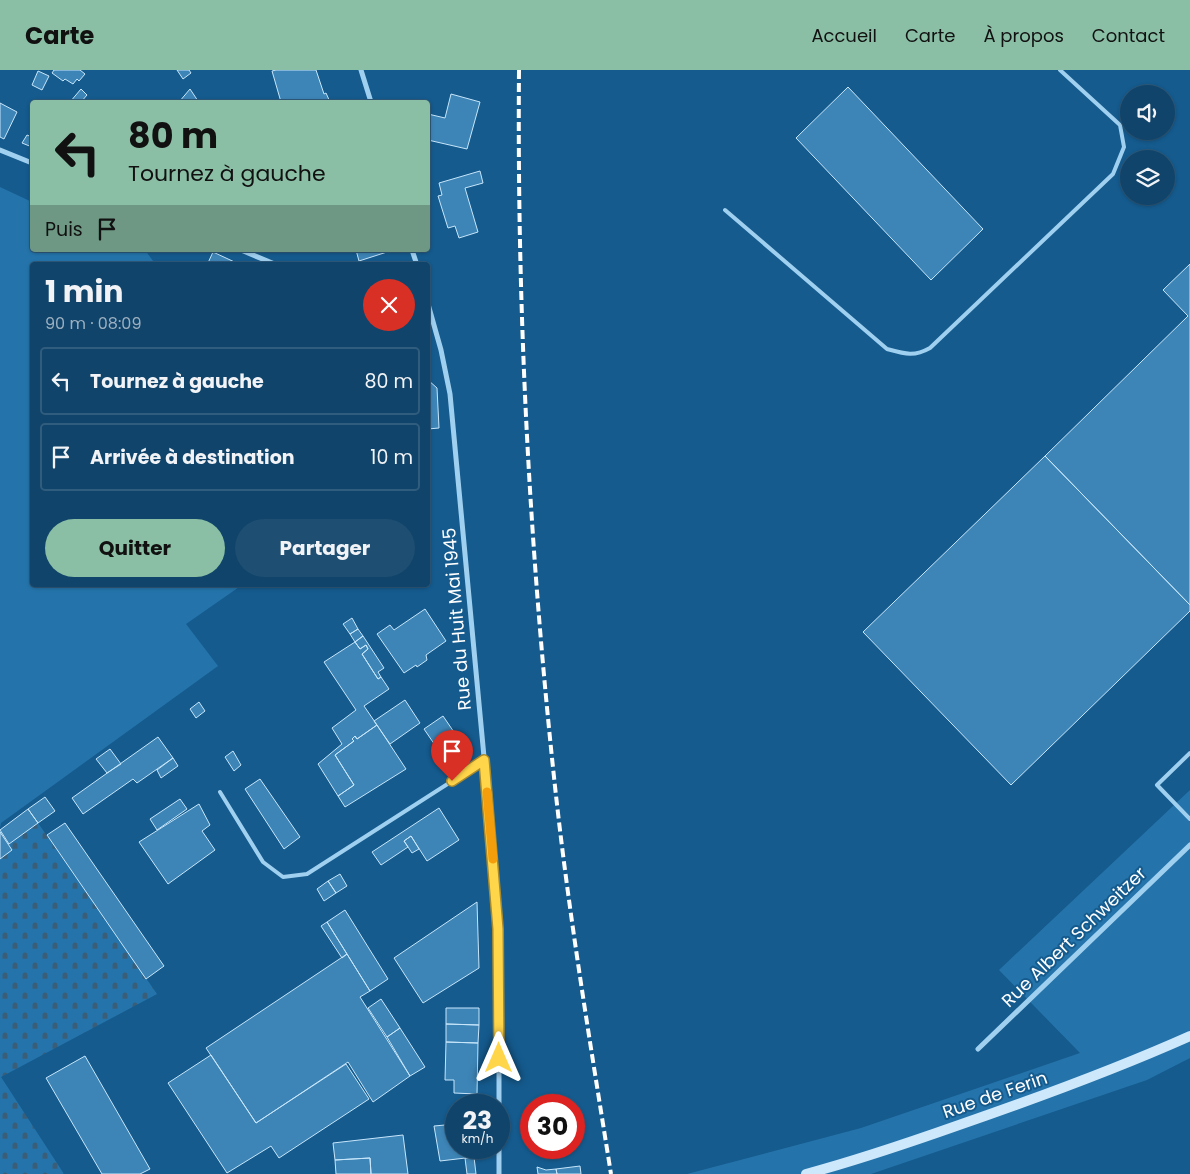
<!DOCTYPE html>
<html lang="fr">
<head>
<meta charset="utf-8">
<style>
  body { margin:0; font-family:Poppins,sans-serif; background:#1e4e72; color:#f1f3f6; height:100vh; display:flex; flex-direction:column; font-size:19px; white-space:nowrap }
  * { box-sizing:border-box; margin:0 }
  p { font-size:16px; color:#9cb0c1 }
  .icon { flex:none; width:28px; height:28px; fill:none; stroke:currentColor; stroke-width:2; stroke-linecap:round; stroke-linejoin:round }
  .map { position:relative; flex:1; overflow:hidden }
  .side { position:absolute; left:30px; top:192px; width:400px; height:325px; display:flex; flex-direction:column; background:#10446a; border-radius:5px; box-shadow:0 1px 4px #0004,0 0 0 1px #305c7e }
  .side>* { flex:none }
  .guide { position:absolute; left:30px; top:30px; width:400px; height:152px; border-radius:5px; box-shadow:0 1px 4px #0004,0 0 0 1px #305c7e; background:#8abfa5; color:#111; overflow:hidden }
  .buttons { position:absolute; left:1120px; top:15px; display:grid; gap:10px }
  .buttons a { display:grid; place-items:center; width:55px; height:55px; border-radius:50%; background:#10446a; box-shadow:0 1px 4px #0004,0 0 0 1px #305c7e; font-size:25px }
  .speed { position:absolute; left:445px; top:1024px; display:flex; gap:10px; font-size:25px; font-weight:700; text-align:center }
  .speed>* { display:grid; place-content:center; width:65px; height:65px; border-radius:50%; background:#10446a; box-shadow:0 1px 4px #0004,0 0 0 1px #305c7e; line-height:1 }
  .speed small { font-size:12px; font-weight:400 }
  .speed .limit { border:8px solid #d22; background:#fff; color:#111 }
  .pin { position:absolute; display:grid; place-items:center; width:42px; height:42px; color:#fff; margin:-51px -21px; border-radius:50% 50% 50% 0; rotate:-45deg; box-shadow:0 0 5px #0007 }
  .pin .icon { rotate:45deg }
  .me { position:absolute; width:55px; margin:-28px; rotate:0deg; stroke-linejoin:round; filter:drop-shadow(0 0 4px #0008) }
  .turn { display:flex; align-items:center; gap:18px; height:105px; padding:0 15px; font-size:22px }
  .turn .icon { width:65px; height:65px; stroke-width:2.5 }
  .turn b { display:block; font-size:35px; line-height:42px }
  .then { display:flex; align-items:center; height:48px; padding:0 15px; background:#0003; gap:10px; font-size:19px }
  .round { display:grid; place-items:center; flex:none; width:52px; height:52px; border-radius:26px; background:#1e4e72 }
  .summary { display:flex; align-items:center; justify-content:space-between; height:85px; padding:0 15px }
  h1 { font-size:30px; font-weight:700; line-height:38px }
  .button { display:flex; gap:10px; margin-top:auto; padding:10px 15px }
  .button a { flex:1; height:58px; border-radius:30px; background:#8abfa5; color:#111; font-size:20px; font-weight:700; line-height:58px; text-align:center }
  .button a+a { background:#1e4e72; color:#f1f3f6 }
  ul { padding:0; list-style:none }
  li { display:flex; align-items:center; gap:15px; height:68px; margin:0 10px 8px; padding:0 5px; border:2px solid #305c7e; border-radius:5px }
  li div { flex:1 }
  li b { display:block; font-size:19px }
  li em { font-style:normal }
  header { display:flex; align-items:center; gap:30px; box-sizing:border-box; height:70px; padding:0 25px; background:#8abfa5; color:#111 }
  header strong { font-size:24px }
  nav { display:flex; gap:28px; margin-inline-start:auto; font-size:18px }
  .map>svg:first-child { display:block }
  .grass { fill:#2474ab }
  .cemetery { fill:url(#cemetery-stones) }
  .building { fill:#3d85b7; stroke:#c7e6fb }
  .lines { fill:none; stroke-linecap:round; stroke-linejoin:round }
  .lane { stroke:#a0d0f0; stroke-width:4 }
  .street { stroke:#a0d0f0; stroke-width:5 }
  .secondary { stroke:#cee8fb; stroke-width:10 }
  .rail { stroke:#fff; stroke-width:4; stroke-dasharray:9 4; stroke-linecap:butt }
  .route-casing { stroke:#a68a30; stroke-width:12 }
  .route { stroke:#ffd54a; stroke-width:9 }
  .slow { stroke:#f59e0b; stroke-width:9 }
  .labels { text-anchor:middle; stroke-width:4; stroke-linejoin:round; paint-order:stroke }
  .street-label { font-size:18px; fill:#fff; stroke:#155b8e }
</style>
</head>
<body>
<header>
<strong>Carte</strong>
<nav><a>Accueil</a><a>Carte</a><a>À propos</a><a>Contact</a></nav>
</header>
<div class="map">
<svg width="1190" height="1104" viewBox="0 0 1190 1104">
  <defs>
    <pattern id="cemetery-stones" width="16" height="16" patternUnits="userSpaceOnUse" patternTransform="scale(1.25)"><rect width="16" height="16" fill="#2474ab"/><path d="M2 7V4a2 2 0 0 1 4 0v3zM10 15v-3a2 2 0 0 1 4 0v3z" fill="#3a5e77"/></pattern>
  </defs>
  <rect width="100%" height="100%" fill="#155b8e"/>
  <path class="grass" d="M0 117 32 132V180H145L156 195H32V515H242L186 554 218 596 1 753 0 758Z
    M1190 720V988L1147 1010 871 1104H687L861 1058 1080 983 999 900Z"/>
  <path class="cemetery" d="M38 753 157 924 1 1007 64 1104H0V761Z"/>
  <path class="building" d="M54 0H80L85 4 79 11 77 9 73 14 65 9 63 11 52 3Z
    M177 0H189L191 3 183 9Z
    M276 0H316L324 24 326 23 330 32H281L272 1Z
    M38 1 49 6 42 20 32 15Z
    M848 17 983 159 931 210 796 68Z
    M81 19 87 25 81 32H70Z
    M190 19 198 31 179 32Z
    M451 24 480 32 467 79 428 70V44L445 48Z
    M0 33 17 42 4 69 0 67Z
    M27 65 32 67V77L22 73Z
    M480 101 483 113 465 118 478 162 459 168 455 156 448 158 438 126 442 125 439 113Z
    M356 180H386L387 182 359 191Z
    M213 182 241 195H207Z
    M1190 194V535L1045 386 1188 246 1163 220Z
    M428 310 437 318 439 358 428 359Z
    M1045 386 1190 535V541L1011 715 863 562Z
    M425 539 446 571 426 585 427 590 417 597 416 595 404 603 377 564 390 555 394 560Z
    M352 548 358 559 350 564 343 554Z
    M358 559 363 566 355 572 350 564Z
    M363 566 384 598 378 602 381 607 378 609 362 584 368 579 366 575 360 579 355 572Z
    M355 572 360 579 366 575 368 579 362 584 378 609 381 607 389 619 364 636 377 655 357 669 355 666 352 669 354 671 335 685 354 715 338 726 318 694 342 674 332 658 356 640 324 592Z
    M405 630 420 653 390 674 374 651Z
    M199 632 205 641 196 648 190 639Z
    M443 646 456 665 437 678 424 659Z
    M377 655 406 699 345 737 338 726 354 715 335 685 354 671 352 669 355 666 357 669Z
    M158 667 173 688 137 713 133 709 83 744 72 728Z
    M110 679 121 694 107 703 96 689Z
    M233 681 241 695 234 701 225 687Z
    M173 688 178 696 161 708 157 700Z
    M260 709 300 767 284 779 245 719Z
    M45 727 55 741 38 753 28 739Z
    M180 729 187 739 157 760 150 749Z
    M199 734 210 755 202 761 215 780 168 814 139 772Z
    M439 738 459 770 427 791 411 766 404 771 408 777 381 795 372 782Z
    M28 739 38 753 9 774 0 760Z
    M65 753 164 896 146 909 47 765Z
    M0 762 12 780 0 789Z
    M411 766 419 779 412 783 404 771Z
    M340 804 347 816 336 823 328 811Z
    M328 811 336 823 324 831 317 819Z
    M477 832 479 898 423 933 394 888Z
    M345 840 388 909 370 921 327 852Z
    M327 852 347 884 342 888 321 856Z
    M347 884 370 921 360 927 410 1006 373 1032 348 992 256 1053 206 978Z
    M381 929 400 958 387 967 368 938Z
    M446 938H479V955L446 954Z
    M446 954 479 955 478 973 446 972Z
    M400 958 425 997 410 1006 387 967Z
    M446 972 478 973 477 1024 454 1023V1010H445Z
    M211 985 256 1053 346 994 369 1029 279 1088 271 1076 227 1103 168 1013Z
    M85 986 150 1099 140 1104H102L46 1008Z
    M456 1054V1078H473L474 1087 440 1091 434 1056Z
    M403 1065 408 1104H371L370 1088 335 1090 333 1073Z
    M474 1087 476 1104H467L465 1088Z
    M370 1088 371 1104H336L335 1090Z
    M580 1096 581 1104H557L556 1099Z
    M537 1097 546 1100 556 1099 557 1104H538Z"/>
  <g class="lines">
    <path class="lane" d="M725 140 887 279C905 284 914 287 930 278L1113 104 1124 77 1120 55 1060 0
      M1190 683 1157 715 1190 749
      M220 722 263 792 283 807 307 804 485 690"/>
    <path class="street" d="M361 0 371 32
      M0 80 32 93
      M241 180 277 195
      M412 180 417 195
      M428 234 441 280 450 324 496 815 499 881V1104
      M978 979 1190 775"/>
    <path class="secondary" d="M806 1104C858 1090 908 1073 959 1055 1037 1028 1114 1000 1190 966"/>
    <path class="rail" d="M519 0C517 236 529 472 554 707 568 840 590 972 611 1104"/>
  </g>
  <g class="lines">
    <defs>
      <path id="route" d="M452 711 484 690 498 859 499 988"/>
    </defs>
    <use href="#route" class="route-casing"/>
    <use href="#route" class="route"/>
    <path class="slow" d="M487 722 493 789"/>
  </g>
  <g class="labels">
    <g class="street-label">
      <text transform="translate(457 549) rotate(-95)" y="6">Rue du Huit Mai 1945</text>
      <text transform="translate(1074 867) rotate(-44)" y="6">Rue Albert Schweitzer</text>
      <text transform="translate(995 1025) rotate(-19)" y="6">Rue de Ferin</text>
    </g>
  </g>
</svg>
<div class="buttons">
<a><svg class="icon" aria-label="sound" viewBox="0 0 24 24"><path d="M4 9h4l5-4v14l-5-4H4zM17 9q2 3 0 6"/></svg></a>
<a><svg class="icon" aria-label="layers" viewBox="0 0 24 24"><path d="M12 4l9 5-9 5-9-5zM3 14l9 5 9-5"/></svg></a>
</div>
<div class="speed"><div>23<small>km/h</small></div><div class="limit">30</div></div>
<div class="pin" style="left:452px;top:711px;background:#d93025"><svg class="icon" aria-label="arrive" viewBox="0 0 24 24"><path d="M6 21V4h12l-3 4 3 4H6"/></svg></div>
<svg class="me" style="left:499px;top:988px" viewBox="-20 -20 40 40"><path d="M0-17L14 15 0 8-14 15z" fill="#ffd54a" stroke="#fff" stroke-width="4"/></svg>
<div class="guide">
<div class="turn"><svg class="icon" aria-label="left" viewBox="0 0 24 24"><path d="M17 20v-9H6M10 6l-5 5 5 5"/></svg><div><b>80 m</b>Tournez à gauche</div></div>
<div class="then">Puis<svg class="icon" aria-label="arrive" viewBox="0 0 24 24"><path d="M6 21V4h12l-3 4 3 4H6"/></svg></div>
</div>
<section class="side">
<div class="summary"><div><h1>1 min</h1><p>90 m · 08:09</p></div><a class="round" style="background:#d93025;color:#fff"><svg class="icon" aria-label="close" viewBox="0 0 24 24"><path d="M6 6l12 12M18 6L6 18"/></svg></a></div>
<ul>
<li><svg class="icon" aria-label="left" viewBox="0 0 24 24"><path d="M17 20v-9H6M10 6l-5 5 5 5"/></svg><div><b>Tournez à gauche</b></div><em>80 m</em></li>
<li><svg class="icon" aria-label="arrive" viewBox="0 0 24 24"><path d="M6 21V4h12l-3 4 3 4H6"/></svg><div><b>Arrivée à destination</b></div><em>10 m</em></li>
</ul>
<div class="button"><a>Quitter</a><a>Partager</a></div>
</section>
</div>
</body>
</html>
